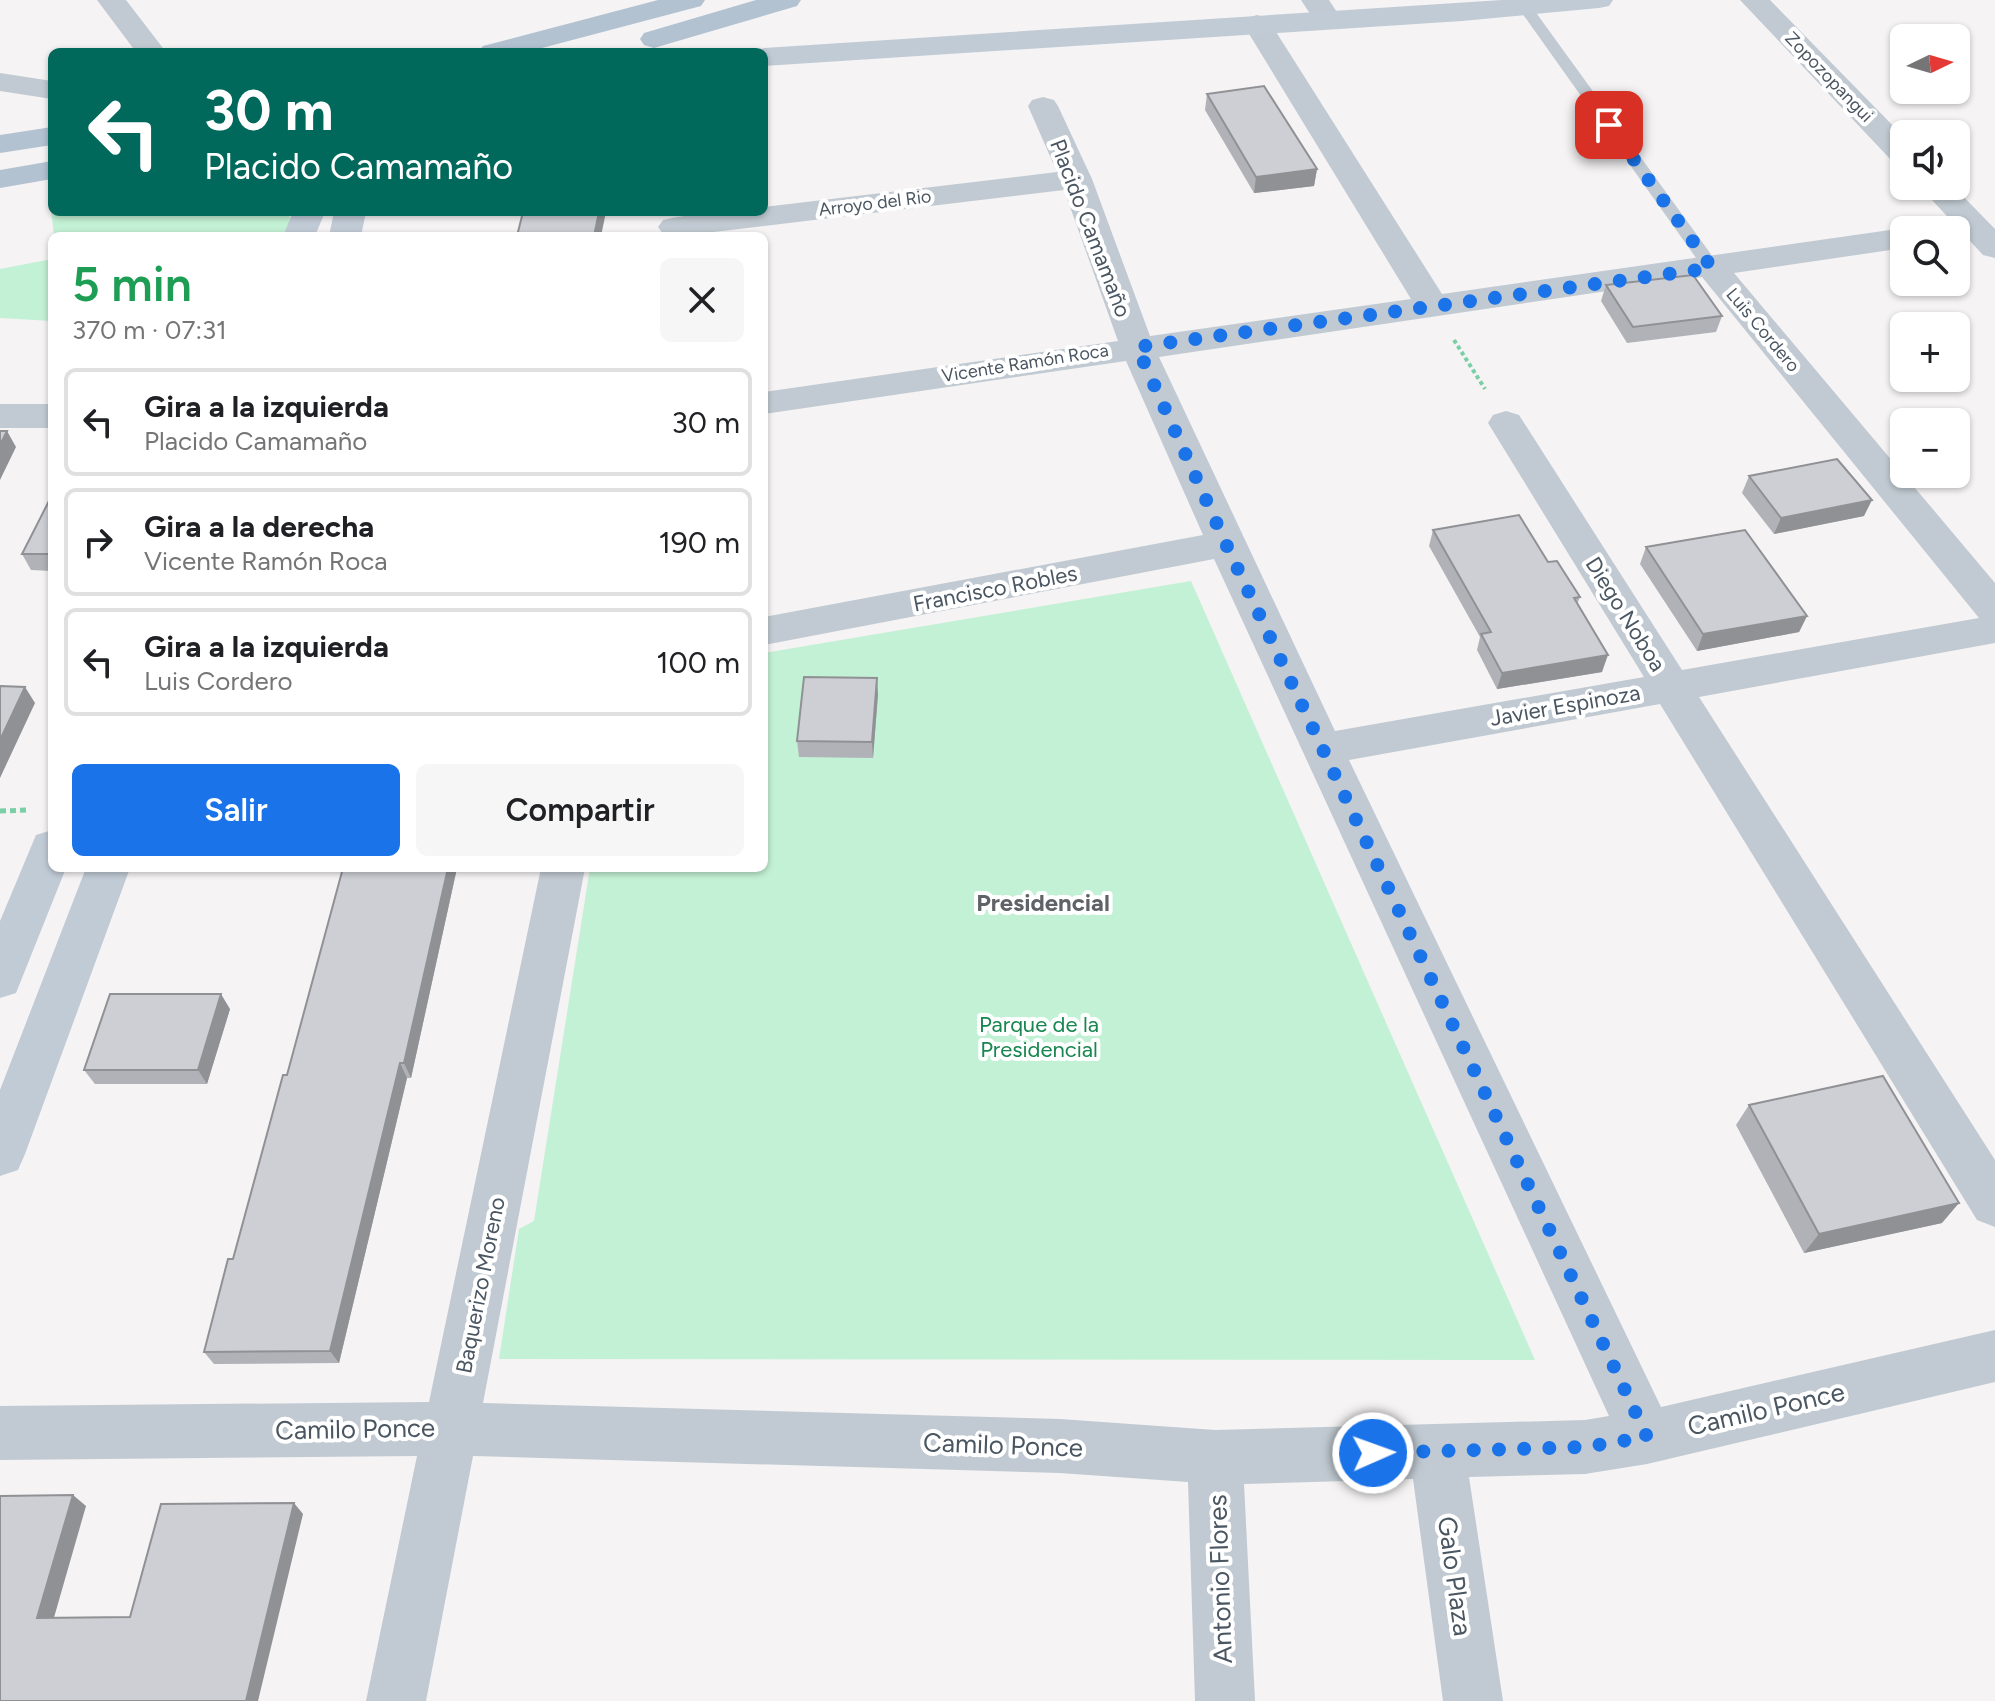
<!DOCTYPE html>
<html lang="es">
<head>
<meta charset="utf-8">
<style>
  body { margin:0; font-family:Figtree,sans-serif; background:#f6f6f6; color:#202124; height:100vh; display:flex; flex-direction:column; font-size:30px; white-space:nowrap }
  * { box-sizing:border-box; margin:0 }
  p { font-size:26px; color:#757577 }
  .icon { flex:none; width:44px; height:44px; fill:none; stroke:currentColor; stroke-width:2; stroke-linecap:round; stroke-linejoin:round }
  .map { position:relative; flex:1; overflow:hidden }
  .panel { position:absolute; left:48px; top:232px; width:720px; height:640px; display:flex; flex-direction:column; background:#fff; border-radius:12px; box-shadow:0 2px 6px #0004 }
  .panel>* { flex:none }
  .banner { position:absolute; left:48px; top:48px; width:720px; height:168px; border-radius:12px; box-shadow:0 2px 6px #0004; background:#00695c; color:#fff; overflow:hidden }
  .needle { width:52px; rotate:85deg }
  .fabs { position:absolute; left:1890px; top:24px; display:grid; gap:16px }
  .fabs a { display:grid; place-items:center; width:80px; height:80px; border-radius:12px; background:#fff; box-shadow:0 2px 6px #0004; font-size:40px }
  .pin { position:absolute; display:grid; place-items:center; width:68px; height:68px; color:#fff; margin:-34px; border-radius:16px; box-shadow:0 4px 12px #0006 }
  .me { position:absolute; width:88px; margin:-44px; rotate:88deg; stroke-linejoin:round; filter:drop-shadow(0 0 6px #0008) }
  .turn { display:flex; align-items:center; gap:28px; height:168px; padding:0 24px; font-size:36px }
  .turn .icon { width:104px; height:104px; stroke-width:2.5 }
  .turn b { display:block; font-size:56px; line-height:68px }
  .round { display:grid; place-items:center; flex:none; width:84px; height:84px; border-radius:12px; background:#f6f6f6 }
  .head { display:flex; align-items:center; justify-content:space-between; height:136px; padding:0 24px }
  h1 { font-size:48px; font-weight:600; line-height:60px; color:#1e9e55 }
  .primary-button { display:flex; gap:16px; margin-top:auto; padding:16px 24px }
  .primary-button a { flex:1; height:92px; border-radius:12px; background:#1a73e8; color:#fff; font-size:32px; font-weight:600; line-height:92px; text-align:center }
  .primary-button a+a { background:#f6f6f6; color:#202124 }
  ul { padding:0; list-style:none }
  li { display:flex; align-items:center; gap:24px; height:108px; margin:0 16px 12px; padding:0 8px; border:4px solid #e0e0e0; border-radius:12px }
  li div { flex:1 }
  li b { display:block; font-size:30px }
  li em { font-style:normal }
  .map>svg:first-child { display:block }
  .green { fill:#c3f1d5 }
  .lines { fill:none; stroke-linecap:round; stroke-linejoin:round }
  .path-far1 { stroke:#7ad0a6; stroke-width:4; stroke-dasharray:4 3; stroke-linecap:butt }
  .path { stroke:#7ad0a6; stroke-width:5; stroke-dasharray:6 4; stroke-linecap:butt }
  .lane { fill:#c1cad2; fill-rule:evenodd }
  .street { fill:#c1cad2; fill-rule:evenodd }
  .secondary { fill:#c1cbd6; fill-rule:evenodd }
  .primary { fill:#b3c2d1; fill-rule:evenodd }
  .wall { fill:#b0b2b7 }
  .shaded-wall { fill:#909195 }
  .building { fill:#cdcfd5; stroke:#909195; stroke-width:2 }
  .route { stroke:#1a73e8; stroke-width:14; stroke-dasharray:0 25.2 }
  .labels { text-anchor:middle; stroke-width:8; stroke-linejoin:round; paint-order:stroke }
  .far-street-label { font-size:18px; fill:#4a5661; stroke:#fff }
  .street-label { font-size:22px; fill:#4a5661; stroke:#fff }
  .park-label { font-size:22px; fill:#17864f; stroke:#fff }
  .neighbourhood-label { font-size:24px; font-weight:bold; fill:#5f6368; stroke:#fff }
  .near-street-label { font-size:26px; fill:#4a5661; stroke:#fff }
</style>
</head>
<body>
<div class="map">
<svg width="1995" height="1701" viewBox="0 0 1995 1701">
  <rect width="100%" height="100%" fill="#f5f3f3"/>
  <path class="green" d="M52 181V212H288L290 219 286 236H54L48 182Z
    M52 259V321L0 318V269Z
    M1191 581 1535 1360 499 1359 519 1229 534 1221 590 868H764V653Z"/>
  <g class="lines">
    <path class="path-far1" d="M1454 340 1485 389"/>
    <path class="path" d="M0 811 27 810"/>
    <path class="lane" d="M1524 2 1529 3 1718 264 1720 268 1718 272H1706L1517 6Z"/>
    <path class="street" d="M97 0H126L166 52H136Z
      M1301 0H1329L1342 20 1338 26 1328 29 1318 26Z
      M1740 0H1770L1904 137V164L1893 162Z
      M1257 15 1267 18 1271 24 1442 294 1904 228 1911 230H1904V248L1734 273 1995 583V643L1699 697 1995 1160V1227L1977 1220 1660 704 1349 760 1661 1407 1995 1330V1382L1647 1464 1585 1474 1469 1477 1503 1701H1443L1413 1479 1244 1484 1255 1701H1195L1188 1482 1060 1473 473 1456 426 1701H366L417 1456 0 1460V1406L429 1402 541 868H585L483 1403 1060 1419 1215 1430 1585 1420 1609 1416 1214 559 764 645V617L1203 535 1126 361 764 414V392L1118 341 1064 190 680 236 663 234 658 227 663 220C696 212 730 212 764 212V207L1057 172 1028 106 1032 100 1043 97 1054 100 1058 106 1092 179 1150 336 1411 299 1243 24 1247 18ZM1702 277 1979 618 1682 670 1519 415 1506 411 1493 415 1488 423 1644 677 1335 731 1159 357Z
      M0 73 52 81V99L0 91Z
      M1919 186H1953L1995 229V258L1983 255Z
      M0 404H52V428H0Z"/>
    <path class="secondary" d="M1502 0H1613L1609 6 1599 8 1462 21 764 66V52H753L764 48Z
      M293 212H325L315 236H283Z
      M334 212H366L361 236H329Z
      M52 830V868H66L16 993 0 998V921L36 835Z
      M86 868H130L25 1154 18 1170 0 1176V1090Z"/>
    <path class="primary" d="M658 0H705L701 6 527 52H478L483 46Z
      M756 0H801L797 6 654 48 644 45 640 39 644 33Z
      M52 127V145L0 153V135Z
      M52 161V179L0 188V170Z"/>
  </g>
  <path class="wall" d="M1207 94 1317 169 1314 186 1254 193 1205 110Z
    M1606 285 1722 316 1716 332 1627 343 1601 301Z
    M1749 476 1864 516 1774 534 1742 493Z
    M52 495V571L31 570 22 554Z
    M1433 530 1580 597 1577 604 1602 672 1497 689 1477 650 1480 637 1429 546Z
    M1646 547 1807 616 1799 632 1697 651 1640 564Z
    M878 694 873 758 799 757 797 741Z
    M343 868H457L411 1078H407L339 1363 214 1364 204 1352 233 1259 287 1075Z
    M230 1009 207 1084H95L84 1070Z
    M1749 1105 1942 1223 1804 1253 1736 1125Z"/>
  <path class="shaded-wall" d="M1317 169 1314 186 1254 193 1256 177Z
    M599 212H606L601 236H594Z
    M7 431 16 447 0 480V445Z
    M1872 500 1864 516 1774 534 1781 518Z
    M1807 616 1799 632 1697 651 1703 634Z
    M1608 655 1602 672 1497 689 1502 673Z
    M877 678 878 694 873 758 872 742Z
    M25 687 35 703 0 778V740Z
    M448 868H457L411 1078 404 1063Z
    M221 994 230 1009 207 1084 198 1070Z
    M400 1063 407 1078 339 1363 330 1351Z
    M1959 1203 1942 1223 1804 1253 1819 1234Z
    M73 1495 86 1506 51 1628 37 1618Z
    M294 1503 303 1514 258 1701H246Z"/>
  <path class="building" d="M1264 86 1317 169 1256 177 1207 94Z
    M523 212H599L594 236H517Z
    M1693 275 1722 316 1633 327 1606 285Z
    M0 431H7L0 445Z
    M1837 459 1872 500 1781 518 1749 476Z
    M52 495V554H22Z
    M1519 515 1548 562 1557 561 1580 597 1574 598 1608 655 1502 673 1481 634 1491 632 1433 530Z
    M1745 530 1807 616 1703 634 1646 547Z
    M804 677 877 678 872 742 797 741Z
    M0 686 25 687 0 740Z
    M343 868H448L404 1063H400L330 1351 204 1352 228 1259H233L283 1075H287Z
    M110 994H221L198 1070H84Z
    M1883 1076 1959 1203 1819 1234 1749 1105Z
    M73 1495 37 1618 130 1617 161 1504 294 1503 246 1701H0V1496Z"/>
  <g class="lines">
    <path class="route" d="M1373 1453 1585 1447 1647 1437 1226 544 1137 347 1712 268 1609 125"/>
  </g>
  <g class="labels">
    <g class="far-street-label">
      <text transform="translate(1829 77) rotate(46)" y="6">Zopozopangui</text>
      <text transform="translate(875 203) rotate(-7)" y="6">Arroyo del Rio</text>
      <text transform="translate(1763 330) rotate(50)" y="6">Luis Cordero</text>
      <text transform="translate(1025 363) rotate(-9)" y="6">Vicente Ramón Roca</text>
    </g>
    <g class="street-label">
      <text transform="translate(1091 228) rotate(69)" y="8">Placido Camamaño</text>
      <text transform="translate(995 588) rotate(-11)" y="8">Francisco Robles</text>
      <text transform="translate(1626 614) rotate(58)" y="8">Diego Noboa</text>
      <text transform="translate(1565 705) rotate(-10)" y="8">Javier Espinoza</text>
      <text transform="translate(480 1285) rotate(-79)" y="8">Baquerizo Moreno</text>
    </g>
    <g class="park-label">
      <text x="1039" y="1032">Parque de la<tspan x="1039" dy="25">Presidencial</tspan></text>
    </g>
    <g class="neighbourhood-label">
      <text x="1043" y="911">Presidencial</text>
    </g>
    <g class="near-street-label">
      <text transform="translate(1766 1409) rotate(-13)" y="9">Camilo Ponce</text>
      <text transform="translate(355 1429) rotate(-1)" y="9">Camilo Ponce</text>
      <text transform="translate(1003 1445) rotate(2)" y="9">Camilo Ponce</text>
      <text transform="translate(1455 1576) rotate(82)" y="9">Galo Plaza</text>
      <text transform="translate(1220 1579) rotate(-92)" y="9">Antonio Flores</text>
    </g>
  </g>
</svg>
<div class="fabs">
<a><svg class="needle" viewBox="-14 -14 28 28"><path d="M0-13l5 13h-10z" fill="#e53935"/><path d="M0 13l5-13h-10z" fill="#757577"/></svg></a>
<a><svg class="icon" aria-label="sound" viewBox="0 0 24 24"><path d="M4 9h4l5-4v14l-5-4H4zM17 9q2 3 0 6"/></svg></a>
<a><svg class="icon" aria-label="search" viewBox="0 0 24 24"><circle cx="10" cy="10" r="6"/><path d="M15 15l6 6"/></svg></a>
<a>+</a>
<a>−</a>
</div>
<div class="pin" style="left:1609px;top:125px;background:#d93025"><svg class="icon" aria-label="arrive" viewBox="0 0 24 24"><path d="M6 21V4h12l-3 4 3 4H6"/></svg></div>
<svg class="me" style="left:1373px;top:1453px" viewBox="-20 -20 40 40"><circle r="17" fill="#1a73e8" stroke="#fff" stroke-width="3"/><path d="M0-11L8 9 0 5-8 9z" fill="#fff"/></svg>
<div class="banner">
<div class="turn"><svg class="icon" aria-label="left" viewBox="0 0 24 24"><path d="M17 20v-9H6M10 6l-5 5 5 5"/></svg><div><b>30 m</b>Placido Camamaño</div></div>
</div>
<section class="panel">
<div class="head"><div><h1>5 min</h1><p>370 m · 07:31</p></div><a class="round"><svg class="icon" aria-label="close" viewBox="0 0 24 24"><path d="M6 6l12 12M18 6L6 18"/></svg></a></div>
<ul>
<li><svg class="icon" aria-label="left" viewBox="0 0 24 24"><path d="M17 20v-9H6M10 6l-5 5 5 5"/></svg><div><b>Gira a la izquierda</b><p>Placido Camamaño</p></div><em>30 m</em></li>
<li><svg class="icon" aria-label="right" viewBox="0 0 24 24"><path d="M7 20v-9h11M14 6l5 5-5 5"/></svg><div><b>Gira a la derecha</b><p>Vicente Ramón Roca</p></div><em>190 m</em></li>
<li><svg class="icon" aria-label="left" viewBox="0 0 24 24"><path d="M17 20v-9H6M10 6l-5 5 5 5"/></svg><div><b>Gira a la izquierda</b><p>Luis Cordero</p></div><em>100 m</em></li>
</ul>
<div class="primary-button"><a>Salir</a><a>Compartir</a></div>
</section>
</div>
</body>
</html>
